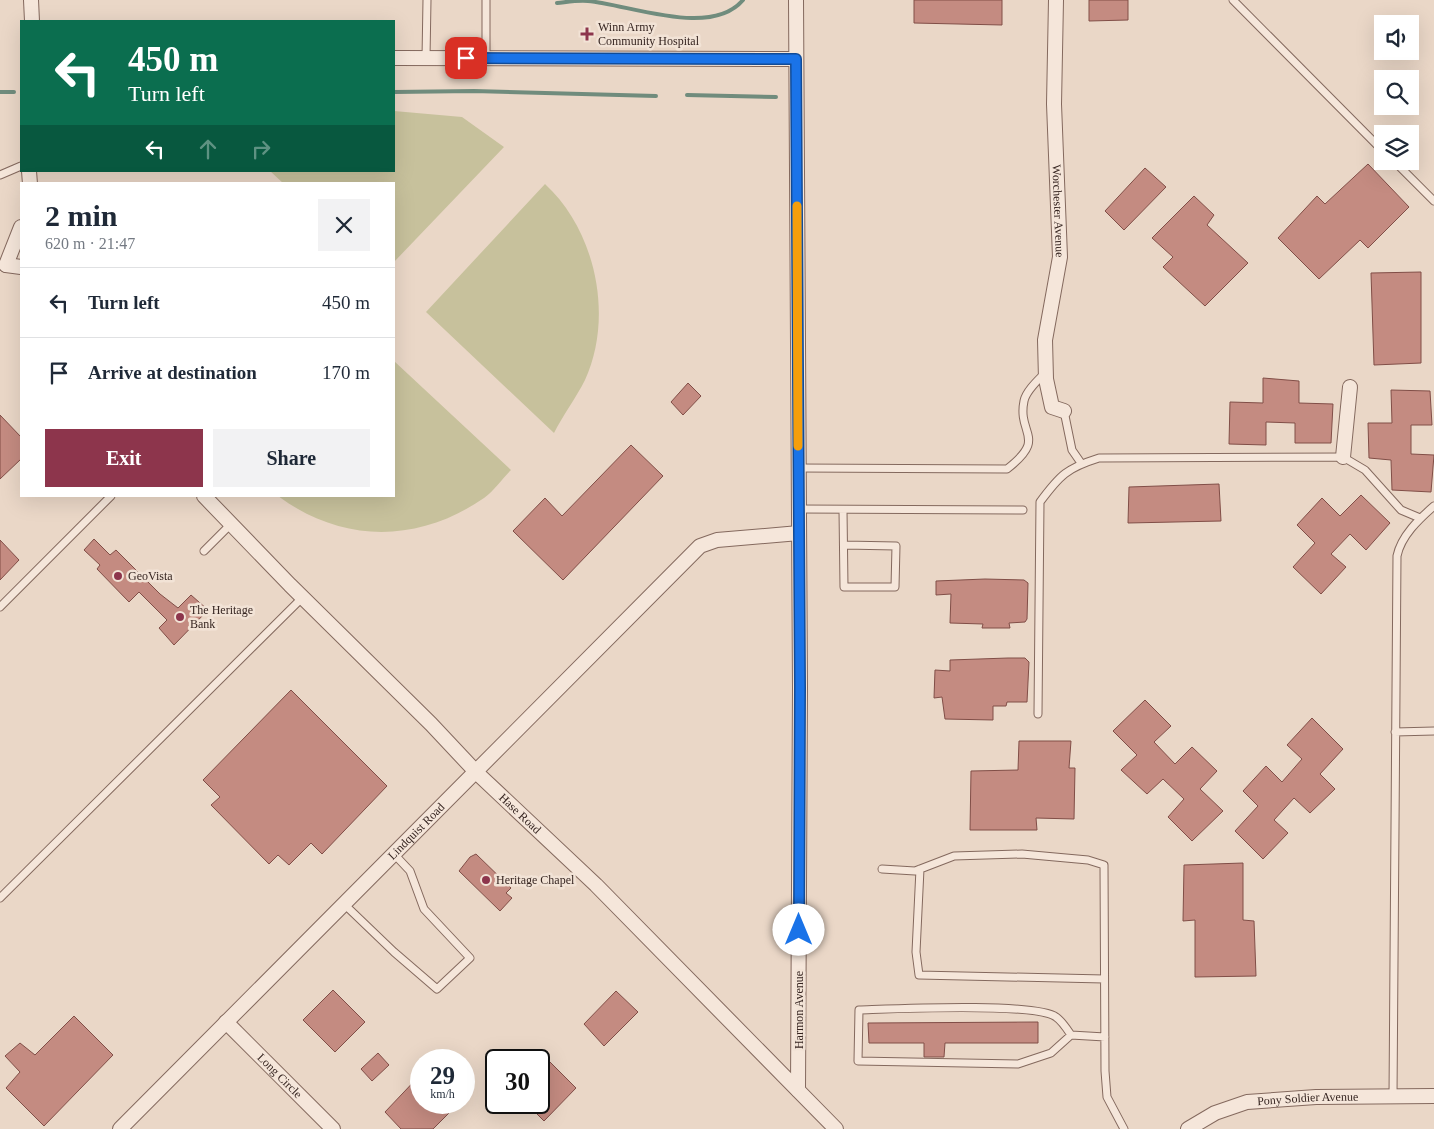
<!DOCTYPE html>
<html lang="en">
<head>
<meta charset="utf-8">
<style>
  body { margin:0; font-family:"Times New Roman",serif; background:#f2f2f3; color:#1f2937; height:100vh; display:flex; flex-direction:column; font-size:19px; white-space:nowrap }
  * { box-sizing:border-box; margin:0 }
  p { font-size:16px; color:#747a83 }
  .icon { flex:none; width:28px; height:28px; fill:none; stroke:currentColor; stroke-width:2; stroke-linecap:round; stroke-linejoin:round }
  .map { position:relative; flex:1; overflow:hidden }
  .drawer { position:absolute; left:20px; top:182px; width:375px; height:315px; display:flex; flex-direction:column; background:#fff; border-radius:0px; box-shadow:0 5px 20px #0002 }
  .drawer>* { flex:none }
  .top-card { position:absolute; left:20px; top:20px; width:375px; height:152px; border-radius:0px; box-shadow:0 5px 20px #0002; background:#0b6e4f; color:#fff; overflow:hidden }
  .fabs { position:absolute; left:1374px; top:15px; display:grid; gap:10px }
  .fabs a { display:grid; place-items:center; width:45px; height:45px; border-radius:0px; background:#fff; box-shadow:0 5px 20px #0002; font-size:25px }
  .speed { position:absolute; left:410px; top:1049px; display:flex; gap:10px; font-size:25px; font-weight:700; text-align:center }
  .speed>* { display:grid; place-content:center; width:65px; height:65px; border-radius:50%; background:#fff; box-shadow:0 5px 20px #0002; line-height:1 }
  .speed small { font-size:12px; font-weight:400 }
  .speed .limit { border:2px solid #111; border-radius:8px; background:#fff; color:#111 }
  .pin { position:absolute; display:grid; place-items:center; width:42px; height:42px; color:#fff; margin:-21px; border-radius:10px; box-shadow:0 2px 8px #0006 }
  .me { position:absolute; width:55px; margin:-28px; rotate:0deg; stroke-linejoin:round; filter:drop-shadow(0 0 4px #0008) }
  .turn { display:flex; align-items:center; gap:18px; height:105px; padding:0 25px; font-size:22px }
  .turn .icon { width:65px; height:65px; stroke-width:2.5 }
  .turn b { display:block; font-size:35px; line-height:42px }
  .lanes { display:flex; align-items:center; height:48px; padding:0 25px; background:#0003; justify-content:center; gap:25px; direction:ltr }
  .lanes .off { opacity:.35 }
  .round { display:grid; place-items:center; flex:none; width:52px; height:52px; border-radius:0px; background:#f2f2f3 }
  .overview { display:flex; align-items:center; justify-content:space-between; height:85px; padding:0 25px }
  h1 { font-size:30px; font-weight:700; line-height:38px }
  .action { display:flex; gap:10px; margin-top:auto; padding:10px 25px }
  .action a { flex:1; height:58px; border-radius:0px; background:#8d354c; color:#fff; font-size:20px; font-weight:700; line-height:58px; text-align:center }
  .action a+a { background:#f2f2f3; color:#1f2937 }
  ul { padding:0; list-style:none }
  li { display:flex; align-items:center; gap:15px; height:70px; padding:0 25px; border-top:1px solid #e0e1e3 }
  li div { flex:1 }
  li b { display:block; font-size:19px }
  li em { font-style:normal }
  .map>svg:first-child { display:block }
  .green { fill:#c7c19c }
  .lines { fill:none; stroke-linecap:round; stroke-linejoin:round }
  .stream { stroke:#708c7d; stroke-width:4 }
  .building { fill:#c48b81; stroke:#814e47 }
  .lane-casing { stroke:#84695e; stroke-width:9 }
  .street-casing { stroke:#84695e; stroke-width:16 }
  .lane { stroke:#f5e6da; stroke-width:7 }
  .street { stroke:#f5e6da; stroke-width:14 }
  .route-casing { stroke:#114b97; stroke-width:12 }
  .route { stroke:#1a73e8; stroke-width:9 }
  .slow { stroke:#f59e0b; stroke-width:9 }
  .poi-dot { fill:#8d354c; stroke:#f2e3d6; stroke-width:2 }
  .labels { text-anchor:middle; stroke-width:5; stroke-linejoin:round; paint-order:stroke }
  .poi-label { font-size:12px; fill:#362521; stroke:#f2e3d6; text-anchor:start }
  .street-label { font-size:12px; fill:#362521; stroke:#f2e3d6 }
</style>
</head>
<body>
<div class="map">
<svg width="1434" height="1129" viewBox="0 0 1434 1129">
  <rect width="100%" height="100%" fill="#ead7c7"/>
  <path class="green" d="M394 111 462 117 504 147 394 262V184H284L270 171H394Z
    M545 184C596 231 614 317 585 380 576 398 563 415 554 433L426 312Z
    M394 361 511 470C502 479 494 491 484 498 419 543 343 544 278 496H394Z"/>
  <g class="lines">
    <path class="stream" d="M557 3C567 2 578 0 588 1 631 5 711 38 743 0
      M0 92H14
      M394 92 474 91 656 96
      M687 95 776 97"/>
  </g>
  <path class="building" d="M914 0H1002V25L914 23Z
    M1089 0H1128V20L1089 21Z
    M1368 164 1409 207 1368 248 1360 240 1319 279 1278 238 1317 196 1325 204Z
    M1145 168 1166 187 1124 230 1105 211Z
    M1194 196 1214 215 1207 225 1248 263 1205 306 1163 267 1173 257 1152 238Z
    M1421 272V363L1374 365 1371 273Z
    M1263 378 1299 381V403L1333 404 1331 443H1295V423L1266 422V445L1229 444 1230 402 1263 403Z
    M688 383 701 396 683 415 671 402Z
    M1391 390 1430 391 1432 425H1411V454L1434 455 1431 492 1392 490 1391 460 1369 458 1368 423H1392Z
    M0 415 21 437V459L0 479Z
    M631 445 663 476 563 580 513 531 545 498 562 516Z
    M1219 484 1221 521 1128 523 1129 487Z
    M1361 495 1390 523 1366 550 1350 534 1331 554 1346 567 1321 594 1293 567 1315 543 1297 525 1322 498 1340 516Z
    M94 539 110 555 116 550 160 594 178 608 191 595 208 610 174 645 159 628 167 620 139 592 129 602 97 569 100 565 84 550Z
    M0 540 19 560 0 580Z
    M985 579 1024 580 1028 583 1027 619 1025 622 1009 623 1010 628H982L983 624 950 623 951 594 936 595V581Z
    M1008 658H1025L1029 662 1027 702H1007L1006 706H993V720L945 719 942 697 934 698 935 670 950 671V660Z
    M291 690 387 786 322 854 311 843 289 865 278 855 269 864 211 805 220 797 203 780Z
    M1145 700 1171 726 1154 742 1175 764 1192 747 1217 771 1200 789 1223 811 1192 841 1168 817 1184 799 1163 779 1147 794 1121 770 1137 755 1113 731Z
    M1312 718 1343 749 1320 774 1335 789 1310 813 1294 798 1274 820 1288 833 1263 859 1235 831 1258 806 1243 791 1266 766 1282 782 1302 759 1287 745Z
    M1019 741H1071L1069 768H1075L1074 819 1036 818 1037 830H970L971 771 1018 770Z
    M476 854 511 888 506 893 512 898 500 911 459 871 470 857Z
    M1243 863V920L1254 921 1256 976 1195 977V920L1183 921 1184 865Z
    M333 990 365 1022 335 1052 303 1020Z
    M616 991 638 1012 604 1046 584 1024Z
    M74 1016 113 1055 44 1126 6 1088 20 1072 5 1056 20 1043 35 1055Z
    M1038 1022V1043H945L944 1057H924V1043H869L868 1023Z
    M378 1053 389 1065 372 1081 361 1069Z
    M549 1061 576 1088 544 1121 525 1102H539V1071Z
    M421 1074V1102H443L451 1111 433 1129H401L385 1112Z"/>
  <g class="lines">
    <defs>
      <path id="lane" d="M486 0V58
        M1233 0 1382 150
        M426 58 427 0
        M1394 161 1434 201
        M0 175 21 166
        M1064 411 1072 450 1081 463
        M798 468 1007 469C1048 437 1017 435 1024 401 1026 391 1038 380 1045 373
        M799 509 1023 510
        M843 510 844 587H895L896 546 844 545
        M204 551 231 524
        M0 607 111 496
        M1038 714 1040 502C1060 475 1067 468 1099 458L1343 457 1365 470 1401 510 1420 518
        M1395 732 1434 731
        M882 869 915 871 954 856 1022 854 1088 860 1104 865 1105 1071 1107 1097 1124 1129
        M920 869 916 952 919 975 1104 979
        M0 898 303 597
        M344 904 394 952 437 989 470 958 424 909 410 871 394 854
        M1071 1035 1051 1053 1018 1064 858 1061 859 1010C892 1009 1035 1002 1056 1017 1062 1021 1067 1029 1071 1035L1105 1037
        M1393 1097 1397 556C1401 536 1419 519 1434 506"/>
      <g id="street">
        <path d="M31 0 32 21"/>
        <path d="M796 0 800 687 798 1090"/>
        <path id="s1" d="M1056 0 1054 104 1060 257 1045 340 1046 379 1052 407 1064 411"/>
        <path d="M394 58 795 59"/>
        <path d="M29 171 30 184"/>
        <path d="M6 265 21 227"/>
        <path d="M6 265 21 267"/>
        <path d="M1343 457 1350 387"/>
        <path id="s2" d="M204 496 290 585 431 724 477 773 596 885 836 1129"/>
        <path id="s3" d="M226 1022 333 1129"/>
        <path id="s4" d="M120 1129 700 546 717 540 799 533"/>
        <path id="s5" d="M1188 1129 1215 1113 1247 1102 1316 1097 1434 1096"/>
      </g>
    </defs>
    <use href="#lane" class="lane-casing"/>
    <use href="#street" class="street-casing"/>
    <use href="#lane" class="lane"/>
    <use href="#street" class="street"/>
  </g>
  <g class="lines">
    <defs>
      <path id="route" d="M466 58 796 59 800 687 799 930"/>
    </defs>
    <use href="#route" class="route-casing"/>
    <use href="#route" class="route"/>
    <path class="slow" d="M797 206 798 446"/>
  </g>
  <g class="poi-dot">
    <path d="M584.5 26.5h5v5h5v5h-5v5h-5v-5h-5v-5h5z"/>
    <circle cx="118" cy="576" r="5"/>
    <circle cx="180" cy="617" r="5"/>
    <circle cx="486" cy="880" r="5"/>
  </g>
  <g class="labels">
    <g class="poi-label">
      <text x="598" y="31">Winn Army<tspan x="598" dy="14">Community Hospital</tspan></text>
      <text x="128" y="580">GeoVista</text>
      <text x="190" y="614">The Heritage<tspan x="190" dy="14">Bank</tspan></text>
      <text x="496" y="884">Heritage Chapel</text>
    </g>
    <g class="street-label">
      <text dy="4" stroke="none"><textPath href="#s1" startOffset="211">Worchester Avenue</textPath></text>
      <text dy="4" stroke="none"><textPath href="#s2" startOffset="448">Hase Road</textPath></text>
      <text dy="4" stroke="none"><textPath href="#s4" startOffset="420">Lindquist Road</textPath></text>
      <text transform="translate(799 1010) rotate(-90)" y="4">Harmon Avenue</text>
      <text dy="4" stroke="none"><textPath href="#s3" startOffset="76">Long Circle</textPath></text>
      <text dy="4" stroke="none"><textPath href="#s5" startOffset="126">Pony Soldier Avenue</textPath></text>
    </g>
  </g>
</svg>
<div class="fabs">
<a><svg class="icon" aria-label="sound" viewBox="0 0 24 24"><path d="M4 9h4l5-4v14l-5-4H4zM17 9q2 3 0 6"/></svg></a>
<a><svg class="icon" aria-label="search" viewBox="0 0 24 24"><circle cx="10" cy="10" r="6"/><path d="M15 15l6 6"/></svg></a>
<a><svg class="icon" aria-label="layers" viewBox="0 0 24 24"><path d="M12 4l9 5-9 5-9-5zM3 14l9 5 9-5"/></svg></a>
</div>
<div class="speed"><div>29<small>km/h</small></div><div class="limit">30</div></div>
<div class="pin" style="left:466px;top:58px;background:#d93025"><svg class="icon" aria-label="arrive" viewBox="0 0 24 24"><path d="M6 21V4h12l-3 4 3 4H6"/></svg></div>
<svg class="me" style="left:799px;top:930px" viewBox="-20 -20 40 40"><circle r="19" fill="#fff"/><path d="M0-13L10 11 0 6-10 11z" fill="#1a73e8"/></svg>
<div class="top-card">
<div class="turn"><svg class="icon" aria-label="left" viewBox="0 0 24 24"><path d="M17 20v-9H6M10 6l-5 5 5 5"/></svg><div><b>450 m</b>Turn left</div></div>
<div class="lanes"><svg class="icon" aria-label="left" viewBox="0 0 24 24"><path d="M17 20v-9H6M10 6l-5 5 5 5"/></svg><svg class="icon off" aria-label="ahead" viewBox="0 0 24 24"><path d="M12 20V5M6 11l6-6 6 6"/></svg><svg class="icon off" aria-label="right" viewBox="0 0 24 24"><path d="M7 20v-9h11M14 6l5 5-5 5"/></svg></div>
</div>
<section class="drawer">
<div class="overview"><div><h1>2 min</h1><p>620 m · 21:47</p></div><a class="round"><svg class="icon" aria-label="close" viewBox="0 0 24 24"><path d="M6 6l12 12M18 6L6 18"/></svg></a></div>
<ul>
<li><svg class="icon" aria-label="left" viewBox="0 0 24 24"><path d="M17 20v-9H6M10 6l-5 5 5 5"/></svg><div><b>Turn left</b></div><em>450 m</em></li>
<li><svg class="icon" aria-label="arrive" viewBox="0 0 24 24"><path d="M6 21V4h12l-3 4 3 4H6"/></svg><div><b>Arrive at destination</b></div><em>170 m</em></li>
</ul>
<div class="action"><a>Exit</a><a>Share</a></div>
</section>
</div>
</body>
</html>
